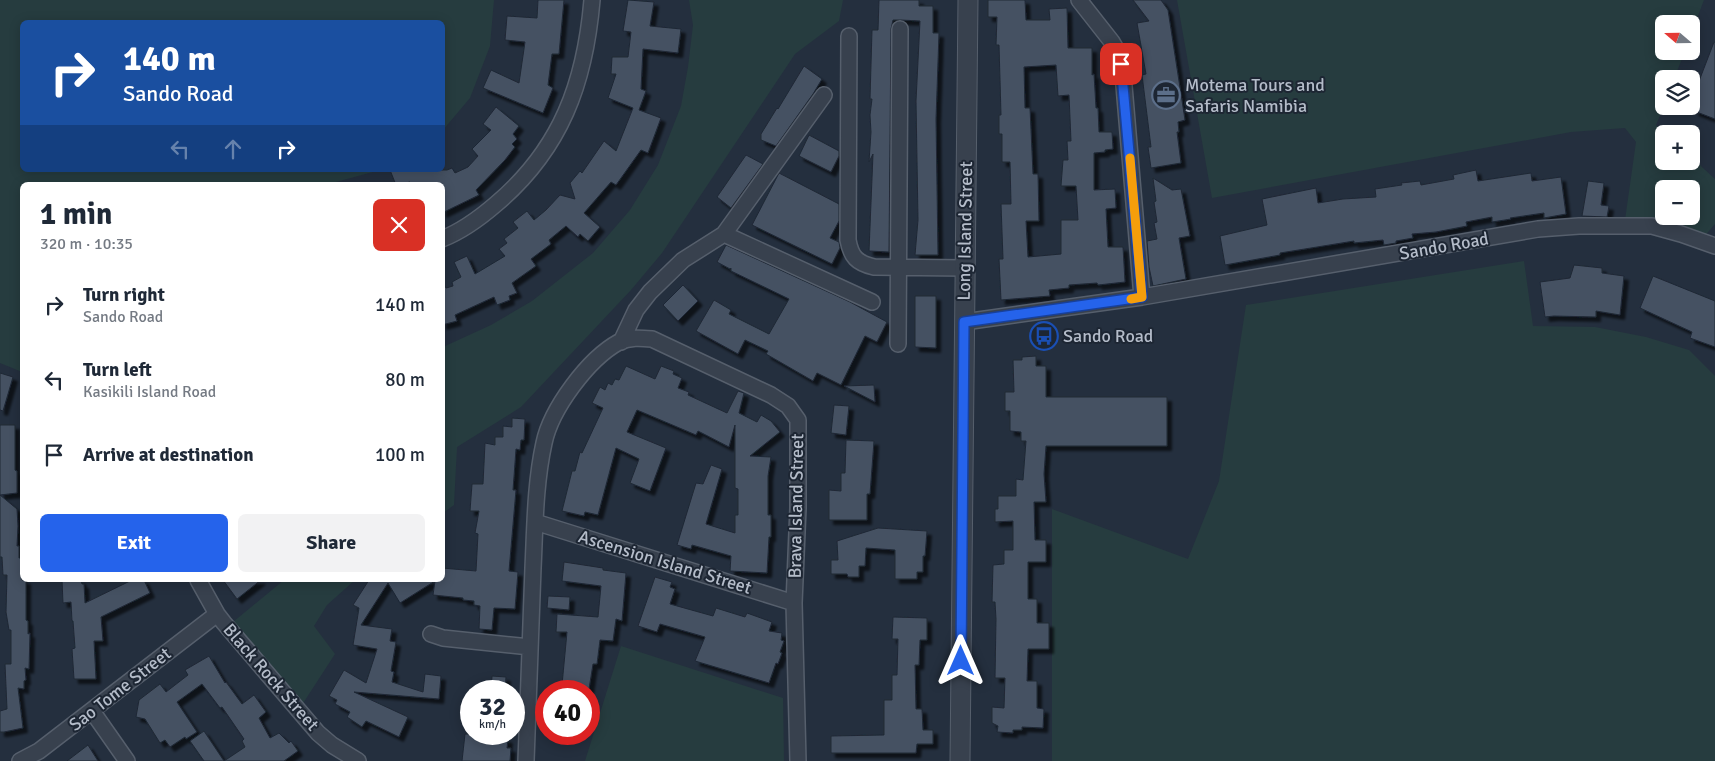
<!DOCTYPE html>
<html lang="en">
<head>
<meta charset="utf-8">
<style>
  body { margin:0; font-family:Signika,sans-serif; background:#f2f2f3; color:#1f2937; height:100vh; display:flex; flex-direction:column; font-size:19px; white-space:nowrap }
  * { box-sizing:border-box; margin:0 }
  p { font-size:16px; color:#747a83 }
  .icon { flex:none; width:28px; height:28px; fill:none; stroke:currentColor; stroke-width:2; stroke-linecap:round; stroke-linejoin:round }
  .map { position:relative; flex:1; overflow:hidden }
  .side { position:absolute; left:20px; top:182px; width:425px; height:400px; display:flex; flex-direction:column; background:#fff; border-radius:8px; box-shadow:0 2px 12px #0003 }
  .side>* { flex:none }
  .banner { position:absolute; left:20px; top:20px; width:425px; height:152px; border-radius:8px; box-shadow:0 2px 12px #0003; background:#1a4fa0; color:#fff; overflow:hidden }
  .needle { width:32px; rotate:290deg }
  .buttons { position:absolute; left:1655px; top:15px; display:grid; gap:10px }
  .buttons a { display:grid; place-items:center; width:45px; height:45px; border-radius:8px; background:#fff; box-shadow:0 2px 12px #0003; font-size:25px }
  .speed { position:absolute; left:460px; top:680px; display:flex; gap:10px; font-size:25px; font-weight:700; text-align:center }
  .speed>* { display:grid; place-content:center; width:65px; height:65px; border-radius:50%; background:#fff; box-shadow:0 2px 12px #0003; line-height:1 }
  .speed small { font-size:12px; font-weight:400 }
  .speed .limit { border:8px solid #d22; background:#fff; color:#111 }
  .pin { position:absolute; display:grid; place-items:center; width:42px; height:42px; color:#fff; margin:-21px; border-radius:10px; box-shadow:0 2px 8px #0006 }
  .me { position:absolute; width:55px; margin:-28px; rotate:0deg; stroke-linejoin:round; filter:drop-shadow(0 0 4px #0008) }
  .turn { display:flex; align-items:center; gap:18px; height:105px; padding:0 20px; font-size:22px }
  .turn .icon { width:65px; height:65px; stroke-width:2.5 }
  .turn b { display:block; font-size:35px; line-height:42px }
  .lanes { display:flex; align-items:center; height:48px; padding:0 20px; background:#0003; justify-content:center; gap:25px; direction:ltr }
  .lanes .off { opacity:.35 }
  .round { display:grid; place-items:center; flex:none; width:52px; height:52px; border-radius:8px; background:#f2f2f3 }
  .summary { display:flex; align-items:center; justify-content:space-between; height:85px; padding:0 20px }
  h1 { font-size:30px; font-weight:700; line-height:38px }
  .primary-button { display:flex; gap:10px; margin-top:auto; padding:10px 20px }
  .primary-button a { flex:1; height:58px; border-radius:8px; background:#2563eb; color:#fff; font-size:20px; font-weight:700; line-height:58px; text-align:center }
  .primary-button a+a { background:#f2f2f3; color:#1f2937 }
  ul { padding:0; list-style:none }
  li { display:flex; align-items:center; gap:15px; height:75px; padding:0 20px }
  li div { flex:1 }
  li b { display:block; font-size:19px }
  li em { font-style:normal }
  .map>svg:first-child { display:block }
  .green { fill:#263c3f; fill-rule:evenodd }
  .building { fill:#455162; stroke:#1f2835; fill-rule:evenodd; filter:url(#shadow) }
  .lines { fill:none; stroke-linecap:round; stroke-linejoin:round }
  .minor-casing { stroke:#565f6c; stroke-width:18 }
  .tertiary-casing { stroke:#565f6c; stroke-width:21 }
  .minor { stroke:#38414e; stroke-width:15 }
  .tertiary { stroke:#38414e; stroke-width:19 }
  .route-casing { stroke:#184099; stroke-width:12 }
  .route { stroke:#2563eb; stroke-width:9 }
  .slow { stroke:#f59e0b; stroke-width:9 }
  .labels { text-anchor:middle; stroke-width:4; stroke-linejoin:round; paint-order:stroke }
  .poi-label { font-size:18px; fill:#b4bcc9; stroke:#1d2633; text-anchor:start }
  .street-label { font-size:18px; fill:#b4bcc9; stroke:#1d2633 }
</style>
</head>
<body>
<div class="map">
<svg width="1715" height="761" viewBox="0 0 1715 761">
  <defs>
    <filter id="shadow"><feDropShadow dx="4.5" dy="4.5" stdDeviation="1" flood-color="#0009"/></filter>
  </defs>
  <rect width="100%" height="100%" fill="#242f3e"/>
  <path class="green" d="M0 0H494L490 46 470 98 443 130 442 22H22V170H380L325 185H22V372L0 363Z
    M689 0H843L839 21 795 54 662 253 631 290 521 407 457 447 454 505 443 513V347L491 325 532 301 593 253 630 210 658 165 681 106 688 67 693 25Z
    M1177 0H1704L1691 34V24H1664V51H1685L1674 79H1664V106L1656 125 1666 134H1664V161H1691V157L1715 179V224L1697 245 1624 227 1636 142 1625 128 1571 132 1212 198ZM1664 189H1691V216H1664Z
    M1524 261 1533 326 1595 327 1646 337 1689 350 1715 376V761H1052V509L1188 559 1219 481 1246 305Z
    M284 580H355L327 605 314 626 335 654 298 711 227 627Z
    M621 646 783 698 784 761H585Z"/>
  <path class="building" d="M538 0H564L559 54H552L548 85 553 88 543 113 483 88 491 70 519 83 525 42 505 40 507 16 537 18Z
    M628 0 654 2 650 26 681 29 678 53 643 49 641 89 646 91 639 110 661 118 648 153 641 150 616 185 611 182 584 213 600 227 588 241 580 234 578 237 566 226 549 240 551 244 531 259 536 266 512 283 517 293 509 296 510 300 497 305 494 297 455 315 457 321 442 325V286H445L446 288 453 286 452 282 461 277 454 262 467 256 475 274 505 256 499 249 507 243 504 239 518 228 513 222 527 211 534 220 546 210 560 195 575 199 570 183 580 171 582 173 604 141 616 151 633 108 608 98 616 74H611L612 57H628L631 32 623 31Z
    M879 0H919V6H933V33H939L936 119 938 255H915L918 220 916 101 920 21 901 20H893L891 29 889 252 869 251 873 154 869 162 871 132 870 115 872 99H870L872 30H878Z
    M988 0H1025L1026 20H1050L1049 9 1067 8 1068 48H1092V75L1094 74 1096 108H1098L1099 132H1112L1113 149 1105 150V152L1094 153V190L1115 189 1116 208 1106 209 1108 247H1123L1125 282 1098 285 1097 283 1069 285V288L1049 290 1050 296 1001 300 999 259H1003L1001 204H1011L1010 162H1002V134H999V115H1001L999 45H996L997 17H988ZM1056 65 1058 96 1069 95 1071 141H1067L1068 160H1063L1061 186H1076L1078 220H1061V254L1028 257 1026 221H1039L1038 174H1033L1030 108H1025L1024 67Z
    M1133 0H1161L1168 10 1185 120 1178 122 1179 132H1177L1181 163 1151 168 1148 147H1151L1142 75 1146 74 1137 23 1149 21Z
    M1714 42H1715V119L1694 111 1697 104 1691 102Z
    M804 66 822 79 813 94 776 146 761 140V134L777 108 778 109Z
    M496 107 519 126 513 134 517 139 512 144 515 147 505 160 476 190 479 195 442 213V185H411L410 182 396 185 390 170H447L452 168 455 173 468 167 478 156 472 149 491 130 483 124Z
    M809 135 839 151V156L831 172 799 156Z
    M746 155 763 164 731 208 717 197Z
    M1476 170 1478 181 1531 173 1532 181 1561 177 1566 214 1544 218V213L1510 218 1511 219 1492 222V217L1466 222 1467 226 1436 232 1412 234 1413 238 1396 241V243L1384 245 1383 240 1354 243V241L1280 253V255L1225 265 1220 236 1267 225 1262 199 1316 188 1318 203 1343 199 1376 197 1375 189 1402 185 1401 183 1420 181 1421 185 1454 179 1453 175Z
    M779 173 839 204V221L830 238 839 242 840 248 832 264 752 225Z
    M1153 178 1172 190 1181 189 1190 236 1179 238 1186 279 1153 286 1149 267 1147 241 1157 239 1154 223 1157 222 1154 202 1156 201Z
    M1588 181 1604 183 1601 205 1609 206 1607 217 1582 216Z
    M726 245 850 302 887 322 877 342 865 336 841 385 817 373 813 381 766 354 768 351 745 340 738 354 696 331 714 300 731 310 729 314 769 334 789 299 731 271V268L730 269 717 262Z
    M1574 265 1602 268V273L1624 276 1620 315 1596 311V317L1554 316 1545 317 1540 282 1570 278Z
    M1653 276 1715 301V347L1690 338 1692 332 1640 308Z
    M683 285 698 301 678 321 663 305Z
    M915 296H936V348L915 347Z
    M1036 356V366H1046V397H1167V446H1046L1044 474 1046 502H1034L1035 540H1046V562H1028V599H1037V623H1049V649H1028L1027 681H1037V708L1044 709 1043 728 1022 727V730H1013V733L997 732 998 726 992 723V707L1004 708 1005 678H995L996 619 995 602H992L993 565 1004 564V550H1013V521L995 522V509H998V496H1016V479L1023 480 1026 441H1021V432L1010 431V411H1005V392H1014L1013 360H1022V357Z
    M626 366 655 379 661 366 674 371 673 374 682 378 678 388 689 392 688 395 727 413 738 391 744 393 739 413 757 422 761 415 771 421 780 432 750 456 771 457 768 476V515H771V537H769L767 573 730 571 731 556 692 545 691 549 677 545 696 483 703 484 711 465 722 469 706 524 735 533V515H738V489L735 488V425L729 447 698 431 696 435 637 410 627 432 666 448 650 491 630 483 639 459 616 448 598 515 585 512 584 516 562 511 572 471H575L580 452 582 453 603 408 592 403 600 387 605 390 608 383 612 385 615 379 619 380Z
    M0 373 13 377 3 411 0 410Z
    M874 385 875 402 844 386Z
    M834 405 849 406 846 435 831 433Z
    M512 418 525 419 524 440H521L520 450 516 449 513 490H516L509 571 518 572 515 609 494 608 492 630 479 629 480 606 474 605V601L463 600V598L433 595 435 581 400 603 388 583 361 625 392 629 390 641 396 642 391 671 394 672 392 682 423 692 425 674 441 676 439 699 354 692 408 717 399 737 366 721 362 727 347 717 350 712 335 704 337 700 329 696 344 670 366 683 377 649 353 645 359 608 353 605 369 580H442V568L476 571 478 534 475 533 479 511H470L472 484H483L485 443 495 445V437H503V426L512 427Z
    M0 425H15V470L17 471V493L0 495 17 509 18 526 17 546H19V558H22L21 577H22V580H26V620L28 621V634L30 633 29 669 25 668 26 680 24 681V689L18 688 23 728 4 732H0V711L7 709 5 664H11V630H9L6 612 7 575H3L2 557H0Z
    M846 440 874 441 870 494H867V520H829V490L841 491V473H845Z
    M878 528 927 531 925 556H923V572H917V579H895V550L866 548 865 566H859V577H848L847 574H831V560H838L837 541Z
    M564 562 603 568V570L626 573 622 621 616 619 613 641 600 640 597 664H593L589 689 562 685 567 632H556L557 614 598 617 601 586 562 581Z
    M655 577 672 582 670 587 675 589 670 604 713 616 716 608 745 617 747 613 772 622 769 631 782 633 781 640 784 641 780 652 782 653 778 664 776 663 769 683 695 661 705 637 660 624 657 632 638 626Z
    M62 580H81L82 584H84L85 603 132 580H144L150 593 101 617 103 641H94L96 679H74L72 649 75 648 73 621H72L71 602 63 603Z
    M223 580H261L237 599Z
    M548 596 570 597 569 610 547 608Z
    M893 617 927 618V640H920L919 665H915L916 709H922L923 730H933V744H917L916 753H831V736L884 735V700H892V675H897L898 639H892Z
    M209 656 225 683 226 682 242 704 254 695 266 712 259 718 270 738 279 733 289 743 291 741 298 751 284 761H204L190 741 204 731 224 761 245 747 242 741 244 739 222 707 220 708 202 684 177 702 197 732 186 739 185 737 170 747 165 740 160 743 145 719 136 717 139 700 160 684 166 692 188 675 185 670Z
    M492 676 506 677 505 691H491Z
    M465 734H478V736L508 739 507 748H511L510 761H462Z
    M88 745 98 761H67Z"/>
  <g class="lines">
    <defs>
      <path id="minor" d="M1079 0 1112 42 1119 54 1123 74 1142 297
        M849 36 848 240C851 257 857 263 874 267L965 268
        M724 234 872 302
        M442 239C462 231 481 217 496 204 561 149 585 83 592 0
        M964 322 1142 297 1538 229 1579 226H1652L1681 234 1715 246
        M621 342 636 310 650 292 683 260 724 234 824 95
        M898 344 900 29
        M535 522 794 603
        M198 580 217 614 224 623 318 733 332 745 358 761
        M431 634 443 638 530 647
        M92 711 127 761
        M20 761 39 751 217 614
        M526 761C528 697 531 632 533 568 535 527 535 484 544 443 551 409 588 359 619 342 630 337 641 338 652 339L771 395 788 406 798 420V508L794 603 798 761"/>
      <path id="tertiary" d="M960 761 968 0"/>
    </defs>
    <use href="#minor" class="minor-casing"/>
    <use href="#tertiary" class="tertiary-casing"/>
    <use href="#minor" class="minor"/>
    <use href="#tertiary" class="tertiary"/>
  </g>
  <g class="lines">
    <defs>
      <path id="route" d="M961 661 964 322 1142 297 1121 64"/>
    </defs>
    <use href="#route" class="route-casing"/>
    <use href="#route" class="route"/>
    <path class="slow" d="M1130 158 1142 297 1131 299"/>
  </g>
  <defs>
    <symbol id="office-ring" viewBox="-11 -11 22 22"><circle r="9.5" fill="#1d2633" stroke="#5c6f8a" stroke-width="1.5"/><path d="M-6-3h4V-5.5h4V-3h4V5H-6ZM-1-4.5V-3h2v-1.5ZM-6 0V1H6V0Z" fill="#5c6f8a"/></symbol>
    <symbol id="bus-ring" viewBox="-11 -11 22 22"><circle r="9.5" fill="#1d2633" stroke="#1a4fb4" stroke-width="1.5"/><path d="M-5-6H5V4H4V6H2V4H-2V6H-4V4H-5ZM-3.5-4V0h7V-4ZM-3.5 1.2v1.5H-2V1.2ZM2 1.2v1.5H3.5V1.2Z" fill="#1a4fb4"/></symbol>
  </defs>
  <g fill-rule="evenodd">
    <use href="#office-ring" x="1150" y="79" width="32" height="32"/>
    <use href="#bus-ring" x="1028" y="320" width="32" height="32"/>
  </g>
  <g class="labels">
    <g class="poi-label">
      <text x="1185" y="91">Motema Tours and<tspan x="1185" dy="21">Safaris Namibia</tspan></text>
      <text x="1063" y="342">Sando Road</text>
    </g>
    <g class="street-label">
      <text transform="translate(965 231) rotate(-89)" y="6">Long Island Street</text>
      <text transform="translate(1444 246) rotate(-10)" y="6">Sando Road</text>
      <text transform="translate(796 506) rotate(-89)" y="6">Brava Island Street</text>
      <text transform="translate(665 562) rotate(17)" y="6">Ascension Island Street</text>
      <text transform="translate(271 677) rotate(49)" y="6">Black Rock Street</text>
      <text transform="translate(120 689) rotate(-38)" y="6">Sao Tome Street</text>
    </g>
  </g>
</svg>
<div class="buttons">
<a><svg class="needle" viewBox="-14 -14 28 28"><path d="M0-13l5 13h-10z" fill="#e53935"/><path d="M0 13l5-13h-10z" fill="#747a83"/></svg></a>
<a><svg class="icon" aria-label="layers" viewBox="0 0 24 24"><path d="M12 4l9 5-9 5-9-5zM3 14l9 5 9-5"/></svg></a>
<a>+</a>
<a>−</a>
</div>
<div class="speed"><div>32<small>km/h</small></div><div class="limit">40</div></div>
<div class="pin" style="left:1121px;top:64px;background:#d93025"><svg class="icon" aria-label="arrive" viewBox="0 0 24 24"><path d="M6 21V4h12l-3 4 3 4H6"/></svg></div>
<svg class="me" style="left:961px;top:661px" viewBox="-20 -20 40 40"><path d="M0-17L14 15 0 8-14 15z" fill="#2563eb" stroke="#fff" stroke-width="4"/></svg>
<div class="banner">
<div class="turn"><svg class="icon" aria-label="right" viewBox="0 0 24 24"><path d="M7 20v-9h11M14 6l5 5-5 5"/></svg><div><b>140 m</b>Sando Road</div></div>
<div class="lanes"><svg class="icon off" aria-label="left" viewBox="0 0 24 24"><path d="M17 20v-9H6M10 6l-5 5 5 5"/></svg><svg class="icon off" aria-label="ahead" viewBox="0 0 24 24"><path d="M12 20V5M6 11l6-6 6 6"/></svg><svg class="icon" aria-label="right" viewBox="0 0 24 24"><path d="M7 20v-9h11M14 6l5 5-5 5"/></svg></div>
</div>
<section class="side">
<div class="summary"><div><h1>1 min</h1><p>320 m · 10:35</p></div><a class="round" style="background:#d93025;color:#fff"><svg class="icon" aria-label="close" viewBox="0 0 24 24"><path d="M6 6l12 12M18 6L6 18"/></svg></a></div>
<ul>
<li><svg class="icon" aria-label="right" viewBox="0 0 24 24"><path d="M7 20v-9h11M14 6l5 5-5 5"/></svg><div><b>Turn right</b><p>Sando Road</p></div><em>140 m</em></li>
<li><svg class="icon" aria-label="left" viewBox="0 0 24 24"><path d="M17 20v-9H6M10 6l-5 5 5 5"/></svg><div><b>Turn left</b><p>Kasikili Island Road</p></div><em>80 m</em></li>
<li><svg class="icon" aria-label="arrive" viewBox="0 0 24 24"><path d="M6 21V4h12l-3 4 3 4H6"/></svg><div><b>Arrive at destination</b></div><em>100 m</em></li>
</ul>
<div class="primary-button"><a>Exit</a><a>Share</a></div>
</section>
</div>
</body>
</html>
